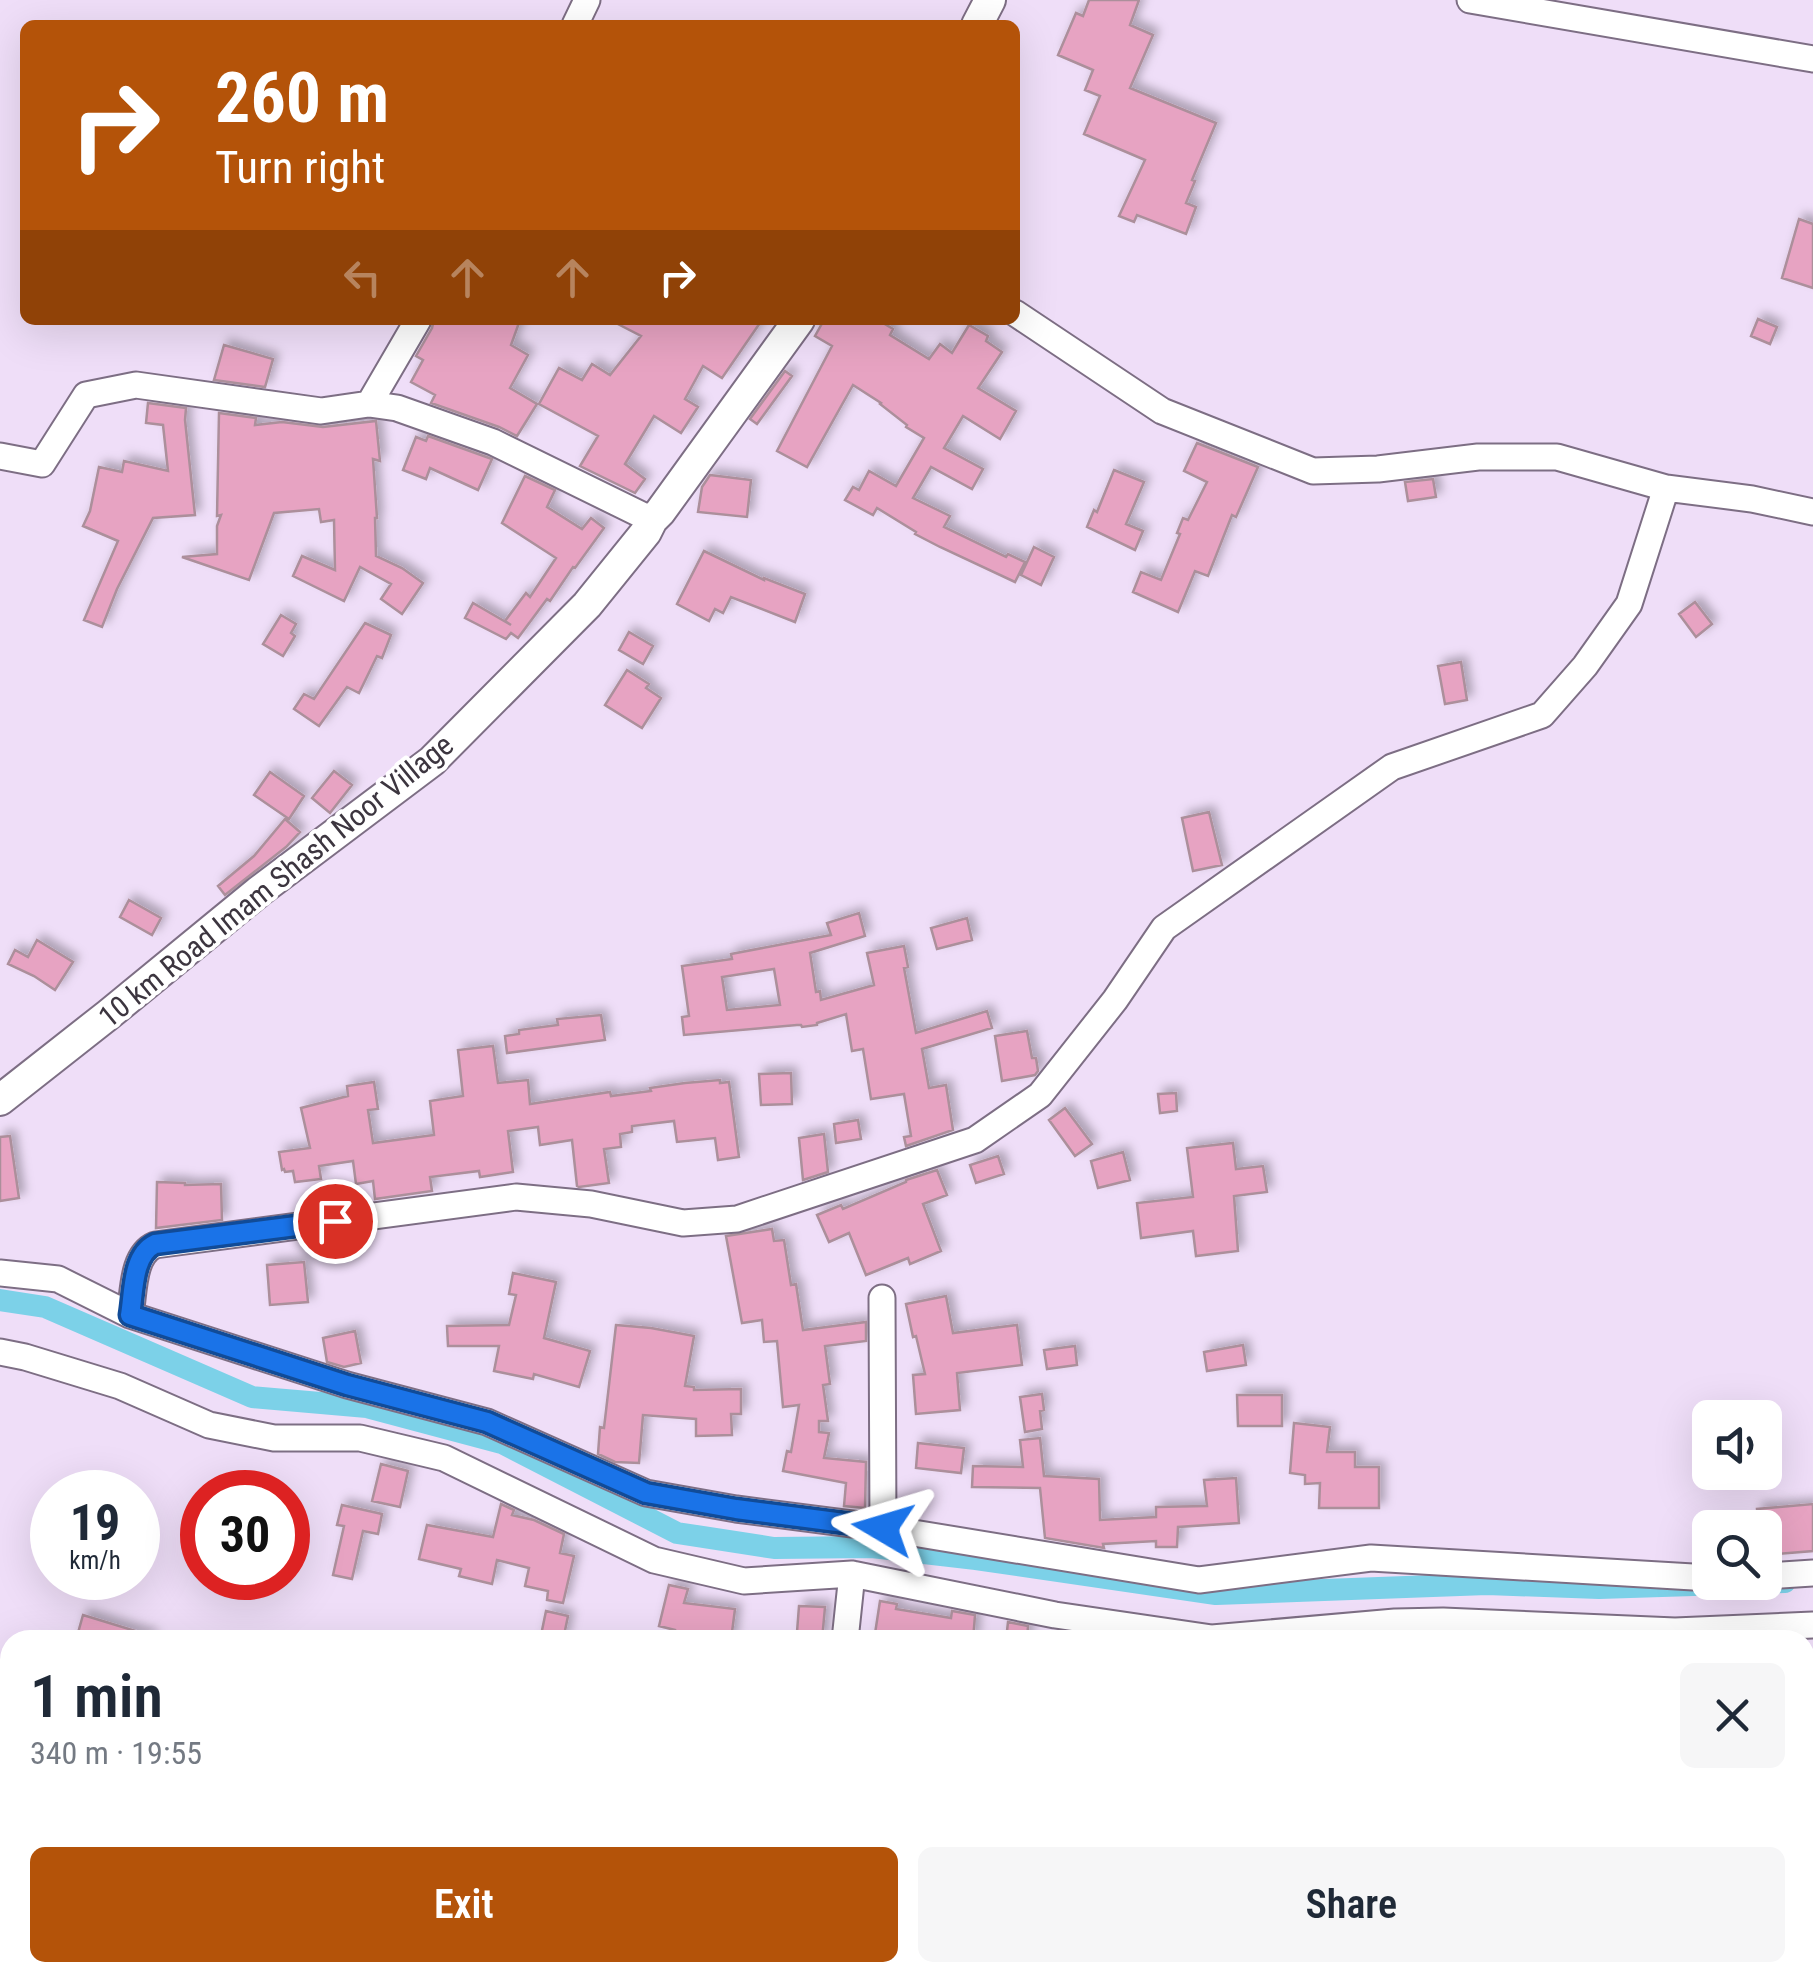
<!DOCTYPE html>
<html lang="en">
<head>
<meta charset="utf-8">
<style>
  body { margin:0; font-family:"Roboto Condensed",sans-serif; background:#f6f6f7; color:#1f2937; height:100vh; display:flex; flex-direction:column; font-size:38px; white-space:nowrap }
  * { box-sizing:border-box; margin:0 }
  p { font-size:32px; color:#747a83 }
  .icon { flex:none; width:55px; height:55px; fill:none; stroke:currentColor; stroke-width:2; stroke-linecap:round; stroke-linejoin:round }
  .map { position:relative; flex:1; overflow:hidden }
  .sheet { position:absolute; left:0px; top:1630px; width:1815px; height:352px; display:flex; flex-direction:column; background:#fff; border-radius:30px 30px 0 0; box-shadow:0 10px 40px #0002 }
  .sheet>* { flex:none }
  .guide { position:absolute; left:20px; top:20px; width:1000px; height:305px; border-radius:15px; box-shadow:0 10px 40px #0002; background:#b45309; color:#fff; overflow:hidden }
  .controls { position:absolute; left:1692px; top:1400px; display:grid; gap:20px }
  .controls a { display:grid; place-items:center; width:90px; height:90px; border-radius:15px; background:#fff; box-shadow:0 10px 40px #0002; font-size:50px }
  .speed { position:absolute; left:30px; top:1470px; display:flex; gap:20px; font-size:50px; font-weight:700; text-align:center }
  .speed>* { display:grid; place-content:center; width:130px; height:130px; border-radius:50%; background:#fff; box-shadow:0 10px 40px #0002; line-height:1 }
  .speed small { font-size:25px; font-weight:400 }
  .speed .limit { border:15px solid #d22; background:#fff; color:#111 }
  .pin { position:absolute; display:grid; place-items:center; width:85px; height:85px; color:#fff; margin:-42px; border:5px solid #fff; border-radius:50%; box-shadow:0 2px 10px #0007 }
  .me { position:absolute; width:110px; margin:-55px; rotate:277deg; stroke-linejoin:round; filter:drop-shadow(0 0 8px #0008) }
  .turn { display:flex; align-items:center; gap:35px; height:210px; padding:0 30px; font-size:45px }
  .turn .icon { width:130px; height:130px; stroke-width:2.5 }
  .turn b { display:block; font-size:70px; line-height:85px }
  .lanes { display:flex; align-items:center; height:95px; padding:0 30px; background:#0003; justify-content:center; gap:50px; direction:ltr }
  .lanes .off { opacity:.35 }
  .round { display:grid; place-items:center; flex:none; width:105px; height:105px; border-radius:15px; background:#f6f6f7 }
  .headline { display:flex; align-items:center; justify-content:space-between; height:170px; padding:0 30px }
  h1 { font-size:60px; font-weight:600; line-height:75px }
  .cta { display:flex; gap:20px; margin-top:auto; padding:20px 30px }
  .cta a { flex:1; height:115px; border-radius:15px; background:#b45309; color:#fff; font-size:40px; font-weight:600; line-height:115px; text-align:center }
  .cta a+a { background:#f6f6f7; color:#1f2937 }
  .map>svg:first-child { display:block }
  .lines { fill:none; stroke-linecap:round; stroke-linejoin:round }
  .canal { stroke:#7cd1e8; stroke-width:22 }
  .building { fill:#e7a3c2; stroke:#ac8f9b; stroke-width:2.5; fill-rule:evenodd; filter:url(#shadow) }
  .minor-casing { stroke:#7d6e84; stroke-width:29 }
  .tertiary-casing { stroke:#7d6e84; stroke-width:34 }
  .minor { stroke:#fff; stroke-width:25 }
  .tertiary { stroke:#fff; stroke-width:30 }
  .route-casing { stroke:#114b97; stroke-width:25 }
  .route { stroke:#1a73e8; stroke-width:18 }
  .labels { text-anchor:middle; stroke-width:8; stroke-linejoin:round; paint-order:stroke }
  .street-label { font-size:30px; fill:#3c353f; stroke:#fff }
</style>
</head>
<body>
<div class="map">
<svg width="1813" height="1982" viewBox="0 0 1813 1982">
  <defs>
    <filter id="shadow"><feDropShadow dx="5.5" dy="-5.5" stdDeviation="5" flood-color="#0004"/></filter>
  </defs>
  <rect width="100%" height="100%" fill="#efdef8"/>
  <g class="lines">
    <path class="canal" d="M0 1300 45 1307 252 1397 367 1407 502 1443 677 1533 774 1548 872 1547 976 1559 1216 1594 1487 1584 1599 1588 1785 1582"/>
  </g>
  <path class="building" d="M1089 0H1139L1130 25 1153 35 1130 88 1216 123 1192 180 1195 181 1186 203 1196 207 1186 234 1137 215 1134 222 1119 216 1145 160 1084 134 1100 96 1085 90 1093 70 1058 55 1076 13 1083 16Z
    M1799 219 1813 224V288L1782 278Z
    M1758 319 1777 327 1770 344 1751 336Z
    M434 320H520L511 345 528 355 510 388 537 404 517 436 499 427 431 403 435 395 411 382 423 360 416 356 432 328Z
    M610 320H762L722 378 703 366 685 399 698 407 681 433 654 416 625 464 645 479 635 493 580 466 598 436 539 404 559 368 582 380 592 364 610 375 641 336Z
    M824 320H878L893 329 890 335 929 359 940 344 952 353 969 325 988 336 986 341 1002 352 978 388 1016 411 1000 439 963 416 944 448 983 469 972 489 931 467 913 498 950 516 944 527 1006 557 1008 554 1025 562 1015 582 940 547 915 534 916 532 877 508 873 515 845 500 853 487 859 490 869 471 896 486 924 438 906 427 907 425 880 404 881 403 853 385 807 467 777 451 832 346 815 336Z
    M224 345 273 359 265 387 214 380Z
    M785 371 792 376 757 424 750 419Z
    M148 403 186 408 185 420 195 515 153 518 117 589 102 627 84 620 118 541 83 526 90 511 99 467 122 472 124 461 168 471 163 425 146 423Z
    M219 413 256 418 255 425 282 422 323 427 376 421 380 461 373 459 377 518H375L376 556 402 568 423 583 402 614 381 599 391 584 360 567 344 601 293 576 302 556 335 570 334 520 321 522 319 509 274 513 249 580 182 557 217 554V526L221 515 217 516Z
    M428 436 492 459 478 490 430 468 426 479 403 470 416 437 426 441Z
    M1197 443 1258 467 1236 517 1232 515 1208 576 1195 571 1178 612 1133 592 1141 572 1161 580 1180 534 1177 533 1183 518 1188 520 1207 482 1184 471Z
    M1114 470 1144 482 1126 524 1143 531 1135 550 1087 527 1094 510 1097 512Z
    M710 475 751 480 747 517 698 512 702 487Z
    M525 476 555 490 547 507 582 529 591 518 604 528 575 568 573 567 550 601 547 599 518 638 511 633 506 639 465 618 473 603 511 625 505 621 526 593 530 597 556 558 502 523Z
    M1433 479 1436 497 1408 501 1405 482Z
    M1034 547 1054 557 1041 585 1021 575Z
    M704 551 764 580V578L805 594 795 622 731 597 723 613 715 609 709 621 677 604Z
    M1695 602 1712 624 1696 637 1679 614Z
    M281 615 296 624 291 633 295 636 283 656 263 644Z
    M365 623 391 635 382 658 377 656 359 693 347 687 319 726 294 709 304 694 314 699Z
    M629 632 653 646 643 664 619 650Z
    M1461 662 1467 700 1445 704 1438 666Z
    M627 670 649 684 646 688 661 698 642 728 605 705Z
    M334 771 352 785 330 813 312 798Z
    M270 772 304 796 289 819 254 795Z
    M1209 812 1222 865 1193 871 1182 818Z
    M285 819 300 832 286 847 225 895 218 886 254 856Z
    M129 900 161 918 152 935 120 917Z
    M859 913 865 936 810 953 816 992 820 991 821 1000 874 985 867 953 904 946 908 967 904 968 916 1033 987 1011 992 1028 922 1049 929 1088 946 1085 953 1130 906 1146 904 1137 911 1136 904 1094 871 1099 863 1049 852 1051 846 1014 817 1023V1025L802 1027 801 1025H797L684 1035 682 1017 689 1016 682 966 732 959 731 954 831 935 827 923ZM774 969 780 1005 727 1010 722 977Z
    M967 918 972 940 937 949 931 928Z
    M37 940 73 962 55 990 34 976 8 964 15 950 28 957Z
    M601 1015 605 1040 507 1053 505 1036 519 1034V1030L558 1025 557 1019Z
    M1027 1031 1032 1058H1036L1038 1071 1035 1075 1002 1081 995 1036Z
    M493 1046 498 1083 528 1080 530 1104 610 1092 611 1096 651 1091 650 1088 685 1083 720 1080V1083L729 1082 739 1157 718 1160 715 1138 677 1142 674 1121 632 1126V1132L620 1134 621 1147 604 1149 609 1183 579 1187 577 1186 572 1140 540 1145 538 1127 508 1131 513 1172 480 1177 479 1171 430 1177 432 1191 375 1199 373 1181 356 1184 353 1161 319 1166 321 1179 295 1182 293 1171 285 1172 284 1169 282 1170 279 1152 310 1148 301 1108 348 1096 347 1086 374 1082 378 1109 368 1110 373 1143 434 1135 430 1101 463 1096 458 1050Z
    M791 1073 792 1104 761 1105 759 1074Z
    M1176 1093 1177 1111 1160 1113 1158 1094Z
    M1065 1108 1092 1144 1075 1156 1049 1120Z
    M858 1120 861 1139 836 1143 834 1124Z
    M824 1134 828 1172 803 1180 799 1138Z
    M10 1136 19 1198 0 1201V1137Z
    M1233 1143 1236 1169 1263 1166 1267 1192 1234 1196 1238 1251 1196 1256 1193 1231 1141 1238 1137 1203 1193 1197 1187 1148Z
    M1123 1152 1130 1180 1098 1188 1091 1161Z
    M998 1156 1004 1174 976 1183 970 1165Z
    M937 1170 947 1195 923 1204 941 1251 910 1264 908 1258 866 1275 849 1233 829 1242 817 1215 841 1205 843 1209 906 1182V1180Z
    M157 1182 185 1183V1185L221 1184 222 1220 156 1228Z
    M772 1229 774 1241 784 1240 791 1285 796 1284 803 1330 866 1322V1341L825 1346 830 1384 823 1385 828 1421H819V1432L829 1433 824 1458 866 1462 865 1508 844 1506 846 1483 783 1471 787 1451 791 1452 799 1405 783 1407 777 1341 764 1342 762 1320 742 1323 726 1236Z
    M304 1262 308 1302 270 1305 267 1265Z
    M513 1273 556 1282 544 1338 590 1351 579 1387 534 1374 533 1379 494 1371 499 1346H448L447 1326 509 1325 516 1295 509 1294Z
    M946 1296 953 1333 1017 1325 1022 1365 957 1373 960 1410 916 1414 913 1375 925 1374 916 1336 913 1337 906 1304Z
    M616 1325 651 1328 694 1336 685 1386 694 1387V1390L741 1389V1414H731L732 1435 696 1436V1419L643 1415 639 1463 615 1462 598 1454 600 1427 604 1428Z
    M355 1331 361 1363 344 1367 327 1362 323 1338Z
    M1243 1345 1246 1365 1207 1371 1204 1352Z
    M1075 1346 1077 1365 1047 1369 1044 1350Z
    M1042 1394 1044 1410 1040 1411 1042 1429 1025 1432 1020 1397Z
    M1237 1395H1282V1426H1238Z
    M1294 1423 1330 1427 1327 1452H1355V1467H1379V1508H1319L1320 1483 1305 1484V1475L1290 1473Z
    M1040 1438 1044 1476 1099 1479 1100 1520 1156 1517V1507L1207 1506 1204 1480 1236 1478 1239 1523 1178 1527 1177 1547H1156V1541L1103 1544 1104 1548 1045 1538 1040 1488 972 1487 973 1466 1023 1467 1020 1440Z
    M918 1443 964 1448 961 1473 916 1468Z
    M381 1464 408 1471 400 1507 372 1501Z
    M501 1504 514 1510 512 1515 534 1520 564 1534 560 1553 574 1556 563 1603 547 1600 548 1591 525 1586 529 1568 497 1560 492 1584 459 1576 461 1569 419 1559 427 1525 493 1537Z
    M1813 1504V1551L1765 1555V1528H1759L1757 1509Z
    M342 1505 382 1514 378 1534 363 1531 352 1579 333 1575 344 1526 337 1525Z
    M669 1585 688 1589 684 1603 735 1609 731 1640H674L675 1630 659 1626Z
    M880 1601 897 1604 896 1609 951 1618 952 1611 975 1615 973 1640H874Z
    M799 1606 825 1607 822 1640 806 1639 807 1632H797Z
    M546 1611 568 1616 563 1640H540Z
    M83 1615 152 1636 151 1640H76Z
    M1008 1622 1028 1626 1027 1640H1006Z"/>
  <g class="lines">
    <defs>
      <path id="minor" d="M1470 0 1813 59
        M575 25 587 0
        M1015 313 1162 411 1313 471 1378 469 1478 457H1557L1666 488 1752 499 1813 512
        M369 404 418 320
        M0 456 42 464 86 395 136 385 321 411 369 404 397 408 493 442 652 520
        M0 1273 58 1279 130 1315 347 1385 487 1422 646 1493 736 1509 883 1528 1199 1580 1371 1558 1710 1578
        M882 1298 883 1528
        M130 1315C134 1292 132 1255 155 1245L516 1197 591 1204 683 1223 737 1219 975 1140 1040 1095 1115 1000 1164 928 1392 767 1542 715 1585 666 1629 604 1666 488
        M0 1352 25 1357 120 1386 209 1425 274 1438H360L444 1458 654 1560 744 1581 852 1574 1055 1615 1212 1638 1395 1622 1443 1621 1675 1631 1813 1625
        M1765 1576 1813 1573
        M845 1640 852 1574
        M1406 1982V1972"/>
      <path id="tertiary" d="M977 25 990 0
        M0 1100 108 1015 258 892 432 761 587 605 646 532 652 520 660 512 799 320"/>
    </defs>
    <use href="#minor" class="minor-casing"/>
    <use href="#tertiary" class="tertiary-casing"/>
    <use href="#minor" class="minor"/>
    <use href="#tertiary" class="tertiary"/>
  </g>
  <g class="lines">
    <defs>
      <path id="route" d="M335 1221 155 1244C132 1255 134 1292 130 1315L347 1385 487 1422 646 1493 736 1509 883 1528"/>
    </defs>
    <use href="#route" class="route-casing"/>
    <use href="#route" class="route"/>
  </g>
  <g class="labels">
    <g class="street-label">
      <text transform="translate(276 881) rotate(-39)" y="10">10 km Road Imam Shash Noor Village</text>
    </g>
  </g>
</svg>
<div class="controls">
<a><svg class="icon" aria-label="sound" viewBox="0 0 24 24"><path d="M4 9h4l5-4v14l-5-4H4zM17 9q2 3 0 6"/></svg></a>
<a><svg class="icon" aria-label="search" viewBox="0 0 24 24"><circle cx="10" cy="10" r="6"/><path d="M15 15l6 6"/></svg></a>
</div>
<div class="speed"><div>19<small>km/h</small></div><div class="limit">30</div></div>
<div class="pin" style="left:335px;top:1221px;background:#d93025"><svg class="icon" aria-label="arrive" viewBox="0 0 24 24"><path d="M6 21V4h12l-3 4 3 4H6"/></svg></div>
<svg class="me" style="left:883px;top:1528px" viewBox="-20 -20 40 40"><path d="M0-17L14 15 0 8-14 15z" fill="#1a73e8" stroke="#fff" stroke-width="4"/></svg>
<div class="guide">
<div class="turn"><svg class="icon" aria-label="right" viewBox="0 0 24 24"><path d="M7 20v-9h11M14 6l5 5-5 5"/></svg><div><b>260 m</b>Turn right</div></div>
<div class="lanes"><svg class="icon off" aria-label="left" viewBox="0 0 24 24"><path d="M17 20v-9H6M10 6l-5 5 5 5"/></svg><svg class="icon off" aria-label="ahead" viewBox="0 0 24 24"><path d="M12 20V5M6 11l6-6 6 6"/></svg><svg class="icon off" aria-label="ahead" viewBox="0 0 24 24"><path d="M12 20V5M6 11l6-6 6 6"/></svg><svg class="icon" aria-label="right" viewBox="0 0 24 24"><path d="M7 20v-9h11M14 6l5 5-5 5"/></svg></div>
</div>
<section class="sheet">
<div class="headline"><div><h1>1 min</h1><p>340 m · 19:55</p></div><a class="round"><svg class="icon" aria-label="close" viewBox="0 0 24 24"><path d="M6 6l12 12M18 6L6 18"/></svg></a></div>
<div class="cta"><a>Exit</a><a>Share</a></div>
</section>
</div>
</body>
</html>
